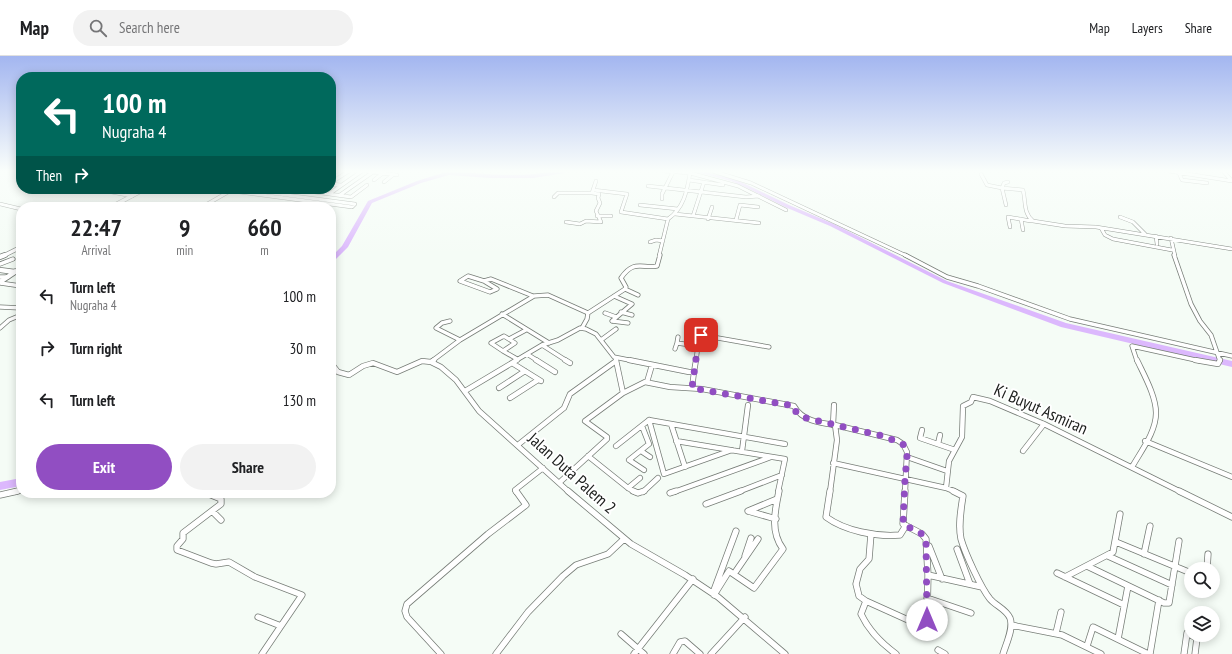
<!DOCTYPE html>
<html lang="en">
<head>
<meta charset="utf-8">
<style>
  body { margin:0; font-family:"PT Sans Narrow",sans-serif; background:#f2f2f2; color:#202124; height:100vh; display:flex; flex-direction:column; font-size:15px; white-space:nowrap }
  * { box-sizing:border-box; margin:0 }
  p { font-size:13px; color:#757577 }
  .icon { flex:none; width:22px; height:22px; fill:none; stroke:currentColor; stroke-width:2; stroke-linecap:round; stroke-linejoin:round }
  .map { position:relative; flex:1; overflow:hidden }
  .details { position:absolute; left:16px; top:146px; width:320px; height:296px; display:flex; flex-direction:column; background:#fff; border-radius:16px; box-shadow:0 2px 10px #0003 }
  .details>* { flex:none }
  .top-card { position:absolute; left:16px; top:16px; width:320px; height:122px; border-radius:16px; box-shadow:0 2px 10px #0003; background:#00695c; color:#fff; overflow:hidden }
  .tools { position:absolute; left:1184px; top:506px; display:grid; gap:8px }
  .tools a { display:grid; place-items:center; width:36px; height:36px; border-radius:50%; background:#fff; box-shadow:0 2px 10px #0003; font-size:20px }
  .pin { position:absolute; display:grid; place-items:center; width:34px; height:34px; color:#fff; margin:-17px; border-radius:8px; box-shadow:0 2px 6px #0006 }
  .me { position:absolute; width:44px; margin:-22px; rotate:0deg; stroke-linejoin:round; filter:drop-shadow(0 0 3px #0008) }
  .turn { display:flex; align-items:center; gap:14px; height:84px; padding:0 20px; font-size:18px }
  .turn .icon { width:52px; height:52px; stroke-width:2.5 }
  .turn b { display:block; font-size:28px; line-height:34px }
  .then { display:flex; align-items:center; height:38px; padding:0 20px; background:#0003; gap:8px; font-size:15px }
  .eta { display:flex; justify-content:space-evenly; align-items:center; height:68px; text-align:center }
  .eta b { font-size:24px; font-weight:700; line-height:28px }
  .cta { display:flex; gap:8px; margin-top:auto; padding:8px 20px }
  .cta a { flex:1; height:46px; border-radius:24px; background:#914ec2; color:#fff; font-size:16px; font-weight:700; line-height:46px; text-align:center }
  .cta a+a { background:#f2f2f2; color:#202124 }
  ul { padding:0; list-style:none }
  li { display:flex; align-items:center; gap:12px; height:52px; padding:0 20px }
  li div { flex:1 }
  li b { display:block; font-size:15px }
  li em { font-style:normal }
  header { display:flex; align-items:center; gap:24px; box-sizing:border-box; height:56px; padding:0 20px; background:#fff; border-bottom:1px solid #e0e0e0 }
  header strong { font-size:19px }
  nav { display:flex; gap:22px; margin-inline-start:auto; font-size:14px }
  .search { width:280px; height:36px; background:#f2f2f2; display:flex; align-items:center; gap:10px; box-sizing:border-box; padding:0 14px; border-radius:22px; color:#757577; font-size:15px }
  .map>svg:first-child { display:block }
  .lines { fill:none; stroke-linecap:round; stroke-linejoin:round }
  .river { fill:#dcb8fd; fill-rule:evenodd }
  .minor-far3-casing { stroke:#777d77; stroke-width:4 }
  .minor-far2-casing { stroke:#777d77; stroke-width:5 }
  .minor-far1-casing { stroke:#777d77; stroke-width:6 }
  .minor-casing { stroke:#777d77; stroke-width:7 }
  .tertiary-far1-casing { stroke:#777d77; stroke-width:4.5 }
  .tertiary-casing { stroke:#777d77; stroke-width:6 }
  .minor-far3 { stroke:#fff; stroke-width:3 }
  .minor-far2 { stroke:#fff; stroke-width:3.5 }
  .minor-far1 { stroke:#fff; stroke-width:4.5 }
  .minor { stroke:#fff; stroke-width:5.5 }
  .tertiary-far1 { stroke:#fff; stroke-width:3.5 }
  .tertiary { stroke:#fff; stroke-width:4.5 }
  .route { stroke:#914ec2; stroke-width:7; stroke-dasharray:0 12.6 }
  .labels { text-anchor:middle; stroke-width:4; stroke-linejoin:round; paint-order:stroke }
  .near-street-label { font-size:17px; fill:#1c1e1c; stroke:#fff }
</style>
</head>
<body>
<header>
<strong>Map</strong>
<div class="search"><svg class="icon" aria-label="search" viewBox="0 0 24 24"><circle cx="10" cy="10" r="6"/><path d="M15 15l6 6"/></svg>Search here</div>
<nav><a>Map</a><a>Layers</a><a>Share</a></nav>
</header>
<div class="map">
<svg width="1232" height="598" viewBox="0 0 1232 598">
  <rect width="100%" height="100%" fill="#f5fcf6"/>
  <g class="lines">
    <path class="river" d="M449 115C477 117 506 121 534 118 545 117 556 114 568 115L565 117 533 122H490L449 119 421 127 372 147 348 191 333 206 331 207V201L342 190 368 145 417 125Z
      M692 115H701L735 123 789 149 834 168 947 225 1066 267 1232 305V311L1061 271 943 227 830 170 785 151 749 133 731 125Z
      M21 422V430L0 434V426Z"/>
    <defs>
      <path id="minor-far3" d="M366 115 397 119
        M712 115 751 127 907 200
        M1169 115 1232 125
        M1224 116 1232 125
        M690 117 738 130 786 154
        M1179 117 1182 124 1207 127
        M981 118 987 129 1002 132 1004 127 1008 126
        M331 119 337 115
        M331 124H335L349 115
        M374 124 383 117
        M689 124 723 129
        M384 126 394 118
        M331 128 341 129
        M648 130 746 141 759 140
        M96 133 132 140
        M217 133 352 151 355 148 240 133
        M593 134 627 138 621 156 668 163C684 152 687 135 690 117L663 115
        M307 135 351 141 367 129
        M329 138 362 115
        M282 139 291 133
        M287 139 297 133
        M340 139 373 116
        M554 141 558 137H592
        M662 143V138L673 116
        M0 148 21 153
        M640 149 678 153
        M1006 149 1002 132 1023 134C1026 145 1023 157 1033 165L1065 170 1096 171 1232 193
        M62 151 69 148
        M202 151 230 135
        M675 158 759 167
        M597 160H611
        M693 160 704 126
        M1120 161 1133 166 1145 178
        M708 163 712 151
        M1021 163 1023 174
        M736 164 740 149 758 151
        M566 166 580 168 586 165 601 166 596 155 600 147 598 142 599 138 592 137 596 125
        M1010 171 1008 161 1031 165
        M1101 172 1105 179 1113 183 1172 194
        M1156 180 1157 188
        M1171 182 1175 200
        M650 186 656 184 663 185
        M659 200 668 163"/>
      <path id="minor-far2" d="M905 199 947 221 978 230 1070 263 1232 300
        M1174 199 1191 248 1200 265 1211 279 1220 305
        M0 208 13 203
        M15 215 21 214
        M468 220 484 225 497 233 490 236 460 225Z
        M0 221H8
        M484 225 491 223 533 240
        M0 227 21 230
        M625 233 638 239
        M0 251 21 252
        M621 256 632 259
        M605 257 616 261
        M502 258 549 287
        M450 265 442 267 436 272 460 284
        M612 265 632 248 614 240
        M612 265 628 267
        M0 272 9 264 21 259
        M582 272 587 263 588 257
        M504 280 515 287 503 295 491 287Z
        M678 281 677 287 698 290
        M509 283 526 274
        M601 284 616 273
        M542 289 567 305
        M675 293 677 287
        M503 295 517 303
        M527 298 538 305
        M432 305 460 284 534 240 548 239 588 257 625 233 626 231 621 222C634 203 642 213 657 210L660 199
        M515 305 542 289 558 284 580 272 586 273 596 278 614 301 634 305
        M696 305 699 281 701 279 769 291
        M1137 305 1132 290 1200 305"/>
      <path id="minor-far1" d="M536 304 555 316
        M565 304 570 307
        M616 304 623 337
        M629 304 689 316H694L696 304
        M1195 304 1218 308 1220 304
        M431 306 434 304
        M331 307 338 316 349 319 363 310 373 307 397 316 422 305 431 306 441 311 456 324 479 355 569 436
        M512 307 541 325
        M647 326 652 309
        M499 332 525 315
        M692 332 694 316
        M465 335 517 304
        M510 342 538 324
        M671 368 685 411
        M833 369 834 349
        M835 369 897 384 903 388 907 396 905 436
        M642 370 649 388 629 404 644 414
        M922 374 920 382 955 394
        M676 385 785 403 778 436
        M1145 385 1232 421
        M519 388 564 352 570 338 616 305
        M938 388 940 379
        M616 390 649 364
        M732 394 664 418 649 364 785 388
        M641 395 650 401
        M742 395 748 349
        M1023 395 1044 368
        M588 400 628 432 635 436
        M907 401 947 415
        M833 407 946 432
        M1132 411C1141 395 1156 376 1156 357 1156 340 1144 319 1137 304
        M560 426 607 383V381L585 365 623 337 645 326 670 331 702 333 794 350C802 365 820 367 835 369L837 384 830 436
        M628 432 640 422
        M14 436 21 434
        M516 436 515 434 543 412
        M643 436 658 422
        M674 436 771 401
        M738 436 782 419
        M956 436 946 432 949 405 962 381 963 350 971 346 973 341 990 345 1044 368 1181 436"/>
      <path id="minor" d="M568 435 631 488 685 519 718 541 785 598
        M633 435 638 437 644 435
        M830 435 826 461C845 475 876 481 900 479L905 471
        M953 435 963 440C961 453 958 469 961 483 965 497 981 532 990 543 996 550 1006 553 1010 562 1014 572 1006 588 1003 598
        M1179 435 1232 461
        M206 437 221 443V448L183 477V483L177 490V494L211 507 216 508 229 506 255 521 302 539 262 598
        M670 437 676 435
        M0 439 18 435
        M706 448 741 435
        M212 455 221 464
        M748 455 777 443
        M748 455 776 463
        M1116 486 1191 517
        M929 490 942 523
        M957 493 970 528
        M1144 498 1150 470
        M745 500 751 482
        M1108 500 1172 529
        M1087 510 1164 547H1169L1179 485
        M1207 513 1208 498
        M1057 517 1124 549
        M734 518 758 483
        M928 519 982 531
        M1065 521 1113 496 1120 458
        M713 537 736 475
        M714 539 729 515 754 532 783 493C770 476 775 454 779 435
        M927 542 971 557
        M866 545 859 540 856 528 860 513 869 503 871 478
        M258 561 281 570
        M1011 569 1062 579 1101 598
        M1056 577 1061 556
        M621 578 644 598
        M1191 579 1197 582 1195 598
        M1118 583 1128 530
        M1087 590 1093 571 1148 598
        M938 594 945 598
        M441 598 407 561 405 555 407 548 488 478 526 449 516 435
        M496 598 528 556 563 520 576 509 608 498 624 483
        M634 598 693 523
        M673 598 680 586 685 585 700 598
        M711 598 745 561
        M896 598C881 587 869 575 861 558L866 545 917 568H925L927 564 928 519 926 483 922 478 903 468 905 435
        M1150 598 1159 544
        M1184 598 1187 577 1191 579"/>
      <path id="tertiary-far1" d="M111 151 145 133
        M3 200 21 191"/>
      <path id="tertiary" d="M0 201 5 199
        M0 214 15 216 0 226"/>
    </defs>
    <use href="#minor-far3" class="minor-far3-casing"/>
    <use href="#minor-far2" class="minor-far2-casing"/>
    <use href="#minor-far1" class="minor-far1-casing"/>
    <use href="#minor" class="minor-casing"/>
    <use href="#tertiary-far1" class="tertiary-far1-casing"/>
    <use href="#tertiary" class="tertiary-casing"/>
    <use href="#minor-far3" class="minor-far3"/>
    <use href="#minor-far2" class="minor-far2"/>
    <use href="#minor-far1" class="minor-far1"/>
    <use href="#minor" class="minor"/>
    <use href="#tertiary-far1" class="tertiary-far1"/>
    <use href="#tertiary" class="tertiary"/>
  </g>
  <linearGradient id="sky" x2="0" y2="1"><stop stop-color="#a3b6f0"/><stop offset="0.58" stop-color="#fafefb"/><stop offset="1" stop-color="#fafefb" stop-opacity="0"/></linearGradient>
  <rect width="1232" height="199" fill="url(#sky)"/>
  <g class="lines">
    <path class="route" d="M701 279 699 281 692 332 794 350 796 356 802 361 883 380 903 388 907 400 905 423 903 468 922 478 926 483 927 564"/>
  </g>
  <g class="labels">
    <g class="near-street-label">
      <text transform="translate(1041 353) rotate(24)" y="6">Ki Buyut Asmiran</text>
      <text transform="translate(572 417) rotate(42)" y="6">Jalan Duta Palem 2</text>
    </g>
  </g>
</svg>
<div class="tools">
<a><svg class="icon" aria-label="search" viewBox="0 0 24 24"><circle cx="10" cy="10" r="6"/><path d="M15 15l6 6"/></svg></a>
<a><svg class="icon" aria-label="layers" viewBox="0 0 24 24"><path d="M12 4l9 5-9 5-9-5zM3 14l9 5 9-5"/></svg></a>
</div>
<div class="pin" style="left:701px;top:279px;background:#d93025"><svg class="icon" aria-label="arrive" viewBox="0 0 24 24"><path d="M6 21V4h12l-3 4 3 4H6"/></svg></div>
<svg class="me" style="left:927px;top:564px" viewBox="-20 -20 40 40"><circle r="19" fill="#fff"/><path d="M0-13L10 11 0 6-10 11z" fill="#914ec2"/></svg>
<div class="top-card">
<div class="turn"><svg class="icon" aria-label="left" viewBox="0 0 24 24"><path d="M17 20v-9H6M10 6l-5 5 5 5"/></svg><div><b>100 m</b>Nugraha 4</div></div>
<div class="then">Then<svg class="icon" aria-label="right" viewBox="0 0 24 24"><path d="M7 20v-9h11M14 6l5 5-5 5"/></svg></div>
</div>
<section class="details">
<div class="eta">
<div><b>22:47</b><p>Arrival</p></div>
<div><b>9</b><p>min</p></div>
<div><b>660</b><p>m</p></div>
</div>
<ul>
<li><svg class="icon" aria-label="left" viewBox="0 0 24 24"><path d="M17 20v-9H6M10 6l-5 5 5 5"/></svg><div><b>Turn left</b><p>Nugraha 4</p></div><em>100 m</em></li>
<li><svg class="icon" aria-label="right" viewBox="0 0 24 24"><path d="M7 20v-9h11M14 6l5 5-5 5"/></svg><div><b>Turn right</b></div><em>30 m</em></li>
<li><svg class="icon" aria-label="left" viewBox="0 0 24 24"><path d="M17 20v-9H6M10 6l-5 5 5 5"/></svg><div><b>Turn left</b></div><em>130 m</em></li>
</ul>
<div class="cta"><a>Exit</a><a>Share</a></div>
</section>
</div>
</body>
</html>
